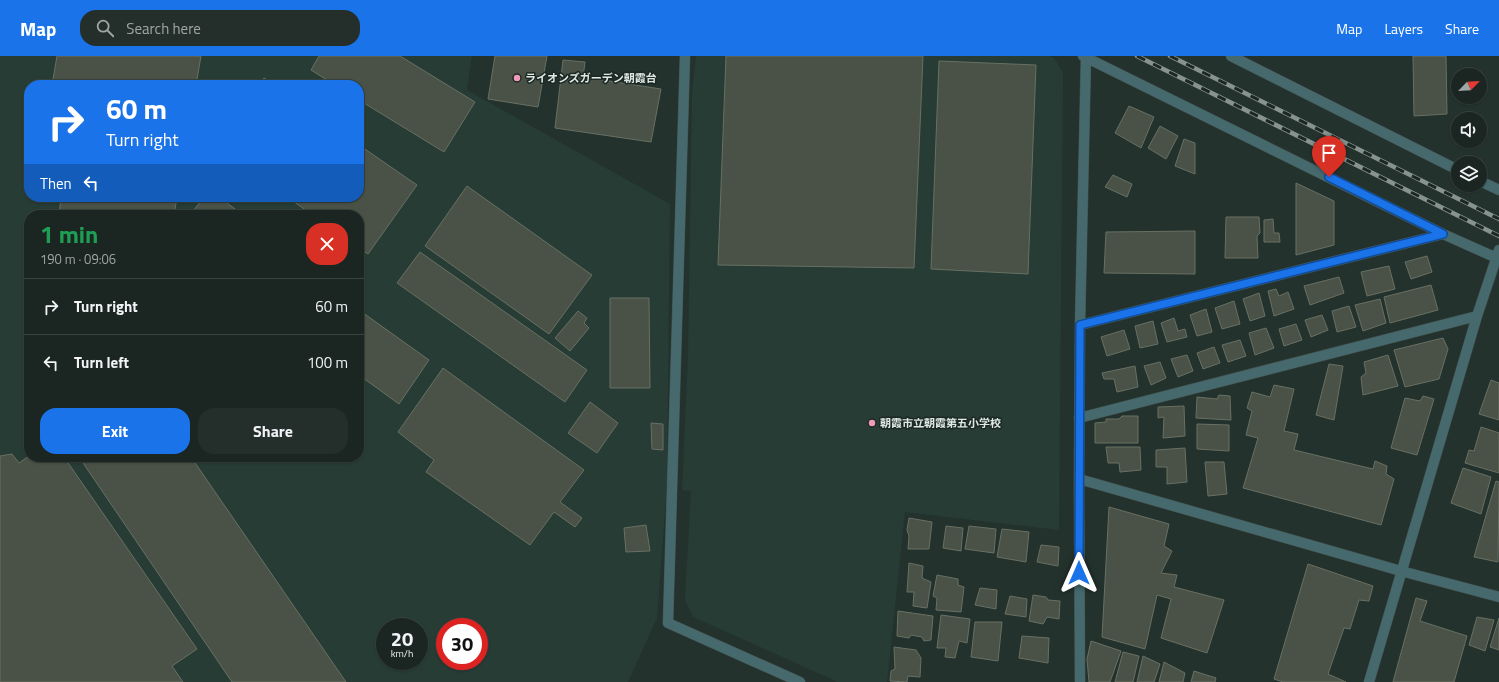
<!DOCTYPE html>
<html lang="en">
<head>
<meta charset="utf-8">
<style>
  body { margin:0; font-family:"Titillium Web","Noto Sans JP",sans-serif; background:#242e2a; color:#f1f3f6; height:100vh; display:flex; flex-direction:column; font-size:15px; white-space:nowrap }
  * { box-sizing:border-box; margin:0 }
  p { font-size:13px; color:#a0a5a5 }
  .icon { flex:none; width:22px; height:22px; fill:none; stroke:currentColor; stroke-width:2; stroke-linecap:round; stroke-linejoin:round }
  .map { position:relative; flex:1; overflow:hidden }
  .panel { position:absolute; left:24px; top:154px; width:340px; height:252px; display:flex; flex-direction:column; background:#1b2622; border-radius:16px; box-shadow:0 1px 3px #0004,0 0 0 1px #394340 }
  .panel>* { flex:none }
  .top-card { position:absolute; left:24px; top:24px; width:340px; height:122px; border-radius:16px; box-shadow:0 1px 3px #0004,0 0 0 1px #394340; background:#1a73e8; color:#fff; overflow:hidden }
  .needle { width:26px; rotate:65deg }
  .tools { position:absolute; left:1451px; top:12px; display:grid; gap:8px }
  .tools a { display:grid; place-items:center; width:36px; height:36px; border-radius:50%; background:#1b2622; box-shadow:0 1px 3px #0004,0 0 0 1px #394340; font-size:20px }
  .speed { position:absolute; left:376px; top:562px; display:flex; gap:8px; font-size:20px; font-weight:700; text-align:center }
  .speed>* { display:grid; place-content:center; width:52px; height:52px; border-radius:50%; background:#1b2622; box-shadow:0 1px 3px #0004,0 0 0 1px #394340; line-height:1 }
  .speed small { font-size:10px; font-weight:400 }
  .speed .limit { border:6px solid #d22; background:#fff; color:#111 }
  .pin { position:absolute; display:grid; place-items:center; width:34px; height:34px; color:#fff; margin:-41px -17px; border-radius:50% 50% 50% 0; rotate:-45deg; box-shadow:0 0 4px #0007 }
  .pin .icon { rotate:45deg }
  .me { position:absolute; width:44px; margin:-22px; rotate:0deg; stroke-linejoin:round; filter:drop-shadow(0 0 3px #0008) }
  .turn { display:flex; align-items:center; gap:14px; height:84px; padding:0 16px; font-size:18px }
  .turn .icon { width:52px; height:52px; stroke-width:2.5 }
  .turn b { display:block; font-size:28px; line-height:34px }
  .then { display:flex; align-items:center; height:38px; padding:0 16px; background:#0003; gap:8px; font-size:15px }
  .round { display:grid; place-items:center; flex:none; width:42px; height:42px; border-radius:16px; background:#242e2a }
  .head { display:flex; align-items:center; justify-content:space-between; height:68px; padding:0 16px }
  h1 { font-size:24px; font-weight:700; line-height:30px; color:#1e9e55 }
  .action { display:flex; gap:8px; margin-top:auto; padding:8px 16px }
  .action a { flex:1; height:46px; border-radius:16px; background:#1a73e8; color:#fff; font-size:16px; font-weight:700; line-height:46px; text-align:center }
  .action a+a { background:#242e2a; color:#f1f3f6 }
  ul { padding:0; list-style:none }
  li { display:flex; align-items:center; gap:12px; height:56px; padding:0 16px; border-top:1px solid #394340 }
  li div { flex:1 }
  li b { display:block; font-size:15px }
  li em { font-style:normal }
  header { display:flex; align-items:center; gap:24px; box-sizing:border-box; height:56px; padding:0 20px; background:#1a73e8; color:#fff }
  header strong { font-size:19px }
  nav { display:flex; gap:22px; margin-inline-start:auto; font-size:14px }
  .search { width:280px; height:36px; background:#242e2a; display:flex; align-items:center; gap:10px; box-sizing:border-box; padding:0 14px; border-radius:16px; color:#a0a5a5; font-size:15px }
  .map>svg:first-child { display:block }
  .built { fill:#273c35; fill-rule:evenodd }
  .building { fill:#4a5247; stroke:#687064 }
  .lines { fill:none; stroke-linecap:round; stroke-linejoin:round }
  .street-casing { stroke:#424f4a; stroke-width:11 }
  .street { stroke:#45696d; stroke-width:10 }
  .rail-casing { stroke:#88938f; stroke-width:4.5 }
  .rail { stroke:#1b2823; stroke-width:3; stroke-dasharray:9; stroke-linecap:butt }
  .route-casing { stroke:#114b97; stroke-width:10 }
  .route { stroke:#1a73e8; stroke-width:7 }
  .poi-dot { fill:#ef9ab8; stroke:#1b2823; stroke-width:1.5 }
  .labels { text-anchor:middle; stroke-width:3; stroke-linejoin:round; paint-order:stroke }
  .poi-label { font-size:11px; font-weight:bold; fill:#dfe8e4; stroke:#1b2823; text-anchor:start }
</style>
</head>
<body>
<header>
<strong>Map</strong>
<div class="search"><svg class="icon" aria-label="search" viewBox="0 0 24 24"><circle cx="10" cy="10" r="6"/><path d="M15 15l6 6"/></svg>Search here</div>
<nav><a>Map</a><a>Layers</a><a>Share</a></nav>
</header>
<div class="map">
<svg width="1499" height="626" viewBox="0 0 1499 626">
  <rect width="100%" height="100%" fill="#24322d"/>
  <path class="built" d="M0 0H472L467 34 670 148 667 429 657 562 628 626H0ZM29 29H359V141H29ZM29 159H359V401H29ZM385 571H419V605H385ZM445 571H479V605H445Z
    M696 0H1049L1054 2 1063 17 1059 474 905 456 887 626H838L693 561 685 544 691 435 682 434 688 301 692 35Z"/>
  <path class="building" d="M57 0H201L196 29H52Z
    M319 0H400L475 46 444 96 359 44V29H335L311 14Z
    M495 0H547L538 51 488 43Z
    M726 0H923L914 212 718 209Z
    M1413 0H1446L1447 58 1414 60Z
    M563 4 585 6 583 21 661 33 651 86 555 72Z
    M939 5 1036 9 1028 218 931 213Z
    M264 22 275 29H259Z
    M1129 50 1154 61 1141 92 1115 77Z
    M1160 70 1178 80 1166 103 1148 92Z
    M1184 83 1195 87V118L1175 110Z
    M359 89 417 129 368 198 359 192V159H313L287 141H359Z
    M1113 119 1132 128 1127 141 1105 131Z
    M1296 127 1334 145V189L1296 199Z
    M467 130 592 219 549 278 425 190Z
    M61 141H177L174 159H59Z
    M204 141H219L243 159H190Z
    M1226 161H1259L1260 177 1257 180 1258 202H1225Z
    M1273 163 1274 177H1279L1280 186H1264V164Z
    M1195 175V218L1104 217 1106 176Z
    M420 196 587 314 565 346 397 227Z
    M1427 200 1432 216 1411 223 1405 206Z
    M1389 210 1395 233 1367 240 1361 216Z
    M1339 221 1344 237 1310 249 1304 230Z
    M1431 229 1438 254 1390 267 1384 241Z
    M1276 233 1279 240 1288 236 1294 253 1274 260 1268 235Z
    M1259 237 1265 260 1250 265 1243 243Z
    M610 242H649L650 332H610Z
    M1380 243 1386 267 1363 275 1355 249Z
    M1234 245 1240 268 1222 273 1215 252Z
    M1349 250 1356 271 1337 276 1332 255Z
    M1206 253 1212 276 1197 280 1190 259Z
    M359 254 429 304 399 348 359 319Z
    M578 255 587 262 584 267 589 272 570 295 555 282Z
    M1322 259 1328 274 1311 281 1305 264Z
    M1174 262 1178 275 1185 273 1187 281 1167 286 1161 267Z
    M1153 265 1158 288 1140 292 1135 270Z
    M1296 268 1302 284 1284 290 1279 273Z
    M1266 272 1274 292 1255 299 1249 277Z
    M1124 274 1130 293 1107 300 1101 281Z
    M1443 282 1448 293 1439 323 1405 331 1394 294Z
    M1240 284 1246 300 1228 306 1222 289Z
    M1214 291 1220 307 1203 313 1197 297Z
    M1187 299 1193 315 1178 321 1171 303Z
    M1388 299 1398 330 1363 339 1361 321 1366 317 1364 306Z
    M1160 306 1166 322 1151 329 1144 310Z
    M1329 308 1343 310 1334 364 1316 359Z
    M1135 310 1138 331 1117 336 1114 323H1104L1102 317Z
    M443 312 584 414 560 446 582 462 575 471 554 456 530 489 426 416 434 404 398 376Z
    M1491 324 1499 327V364L1479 358Z
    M1274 329 1294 333 1284 375 1298 378 1294 394 1373 413 1375 405 1387 410 1386 418 1394 423 1381 469 1243 432 1258 382 1246 379 1252 355 1247 352 1252 336 1270 341Z
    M1219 339 1230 340 1231 364 1196 362 1197 341 1217 343Z
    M1423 340 1434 343 1417 399 1391 392 1405 342 1420 345Z
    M590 346 618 367 597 397 568 377Z
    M1184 350 1185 380 1163 382 1164 361 1158 362V351Z
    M1122 360H1138V387H1095V367L1106 366V363H1119Z
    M651 367 663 368V394L652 393Z
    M1197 368 1229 369V395L1197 393Z
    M1481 371 1499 377V417L1465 407 1469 394 1474 395Z
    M1106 391H1140L1141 414 1120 416 1119 407H1108Z
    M1185 392 1187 426 1167 428V411H1156V394Z
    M12 398 19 407 29 400 64 401 197 593 172 610 183 626H0V400Z
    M79 401H191L346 626H232Z
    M1205 406H1224L1227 438 1208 440Z
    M1463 412 1491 421 1481 458 1451 447Z
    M1496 425 1499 426 1498 506 1474 501Z
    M1109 451 1169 468 1164 490 1172 495 1161 517 1177 519 1174 531 1224 544 1207 597 1161 582 1171 543 1157 539 1145 593 1102 581Z
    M909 462 932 466 929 493H908L909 480 907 474Z
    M646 469 650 495 626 496 624 472Z
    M946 470 963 472 961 495 943 492Z
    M969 470 996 473 994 497 965 493Z
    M1002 473 1029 476 1026 506 997 501Z
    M1041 489 1059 491 1058 510 1037 506Z
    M909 507 923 510 922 522 931 526 927 552 913 550 914 536H907Z
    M1308 508 1373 530 1369 545 1359 544 1350 573 1344 572 1328 618 1346 626H1283L1274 623Z
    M937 519 958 523V529L964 531 961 556 936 554 937 542 933 540Z
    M980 532 997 534 996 553 975 549Z
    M1033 539 1046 541 1048 544 1060 545 1059 563 1047 561 1043 568 1029 565Z
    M1010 540 1027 543 1026 561 1005 558Z
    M1416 542 1427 545 1420 565 1467 580 1454 626H1393Z
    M898 555 933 560 931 584 924 585 922 581 911 579 909 582 897 580Z
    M941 559 970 563 967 587 959 585 955 602 945 601 946 592H937Z
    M1477 561 1494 564 1485 595 1469 589Z
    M1499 562V594L1490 591Z
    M975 566H1002L998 605 971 601Z
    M1022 580 1049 582 1048 607 1019 602Z
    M1091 585 1121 595 1110 626H1089L1087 603Z
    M894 591 916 594 921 602 920 621 908 620 907 626 890 625 891 615 895 613Z
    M1123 596 1139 600 1133 626H1115Z
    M1143 600 1160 608 1154 626H1137Z
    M1164 606 1185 617 1183 626H1159Z
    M1194 615 1216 622 1215 626H1191Z"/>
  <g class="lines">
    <defs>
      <path id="street" d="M685 0 668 567 800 626
        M1083 0 1443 178 1499 203
        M1231 0 1458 114
        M1480 125 1499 134
        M1080 269 1086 0
        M1079 362 1477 260
        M1079 423 1080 269 1443 178
        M1080 626 1079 423 1401 515 1499 541
        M1369 626 1477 260 1499 194"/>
    </defs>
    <use href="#street" class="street-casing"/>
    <use href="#street" class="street"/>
    <defs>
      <path id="rail" d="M1137 0 1499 180
        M1170 0 1499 163"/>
    </defs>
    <use href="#rail" class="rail-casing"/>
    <use href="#rail" class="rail"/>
  </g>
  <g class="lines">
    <defs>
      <path id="route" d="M1079 517 1080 269 1443 178 1329 121"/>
    </defs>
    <use href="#route" class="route-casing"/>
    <use href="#route" class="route"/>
  </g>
  <g class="poi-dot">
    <circle cx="517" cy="22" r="4"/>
    <circle cx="872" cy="367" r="4"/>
  </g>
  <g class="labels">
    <g class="poi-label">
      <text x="525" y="26">ライオンズガーデン朝霞台</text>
      <text x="880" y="371">朝霞市立朝霞第五小学校</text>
    </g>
  </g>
</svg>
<div class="tools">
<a><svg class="needle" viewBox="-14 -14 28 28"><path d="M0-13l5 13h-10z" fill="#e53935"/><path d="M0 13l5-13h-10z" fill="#a0a5a5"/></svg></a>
<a><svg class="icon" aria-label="sound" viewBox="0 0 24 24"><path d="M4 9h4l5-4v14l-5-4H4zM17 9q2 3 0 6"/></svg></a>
<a><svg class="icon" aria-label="layers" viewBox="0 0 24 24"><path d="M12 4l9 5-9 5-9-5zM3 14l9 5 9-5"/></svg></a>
</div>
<div class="speed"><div>20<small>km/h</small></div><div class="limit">30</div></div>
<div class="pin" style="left:1329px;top:121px;background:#d93025"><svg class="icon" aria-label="arrive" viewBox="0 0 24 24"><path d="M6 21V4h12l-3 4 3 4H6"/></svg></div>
<svg class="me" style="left:1079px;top:517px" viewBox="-20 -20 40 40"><path d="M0-17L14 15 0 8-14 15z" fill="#1a73e8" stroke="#fff" stroke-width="4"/></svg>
<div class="top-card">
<div class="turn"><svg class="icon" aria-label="right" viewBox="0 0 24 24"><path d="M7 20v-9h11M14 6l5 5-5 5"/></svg><div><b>60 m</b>Turn right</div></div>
<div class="then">Then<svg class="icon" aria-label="left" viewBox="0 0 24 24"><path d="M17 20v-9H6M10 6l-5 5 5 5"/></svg></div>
</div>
<section class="panel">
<div class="head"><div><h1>1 min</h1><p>190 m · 09:06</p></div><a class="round" style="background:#d93025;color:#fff"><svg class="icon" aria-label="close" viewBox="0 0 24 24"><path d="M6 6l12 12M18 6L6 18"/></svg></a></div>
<ul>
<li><svg class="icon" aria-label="right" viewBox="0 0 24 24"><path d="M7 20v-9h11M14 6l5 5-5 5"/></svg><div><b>Turn right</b></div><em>60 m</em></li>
<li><svg class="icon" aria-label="left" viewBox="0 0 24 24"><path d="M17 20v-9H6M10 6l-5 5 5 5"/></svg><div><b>Turn left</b></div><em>100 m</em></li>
</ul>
<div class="action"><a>Exit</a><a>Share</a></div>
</section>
</div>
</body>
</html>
